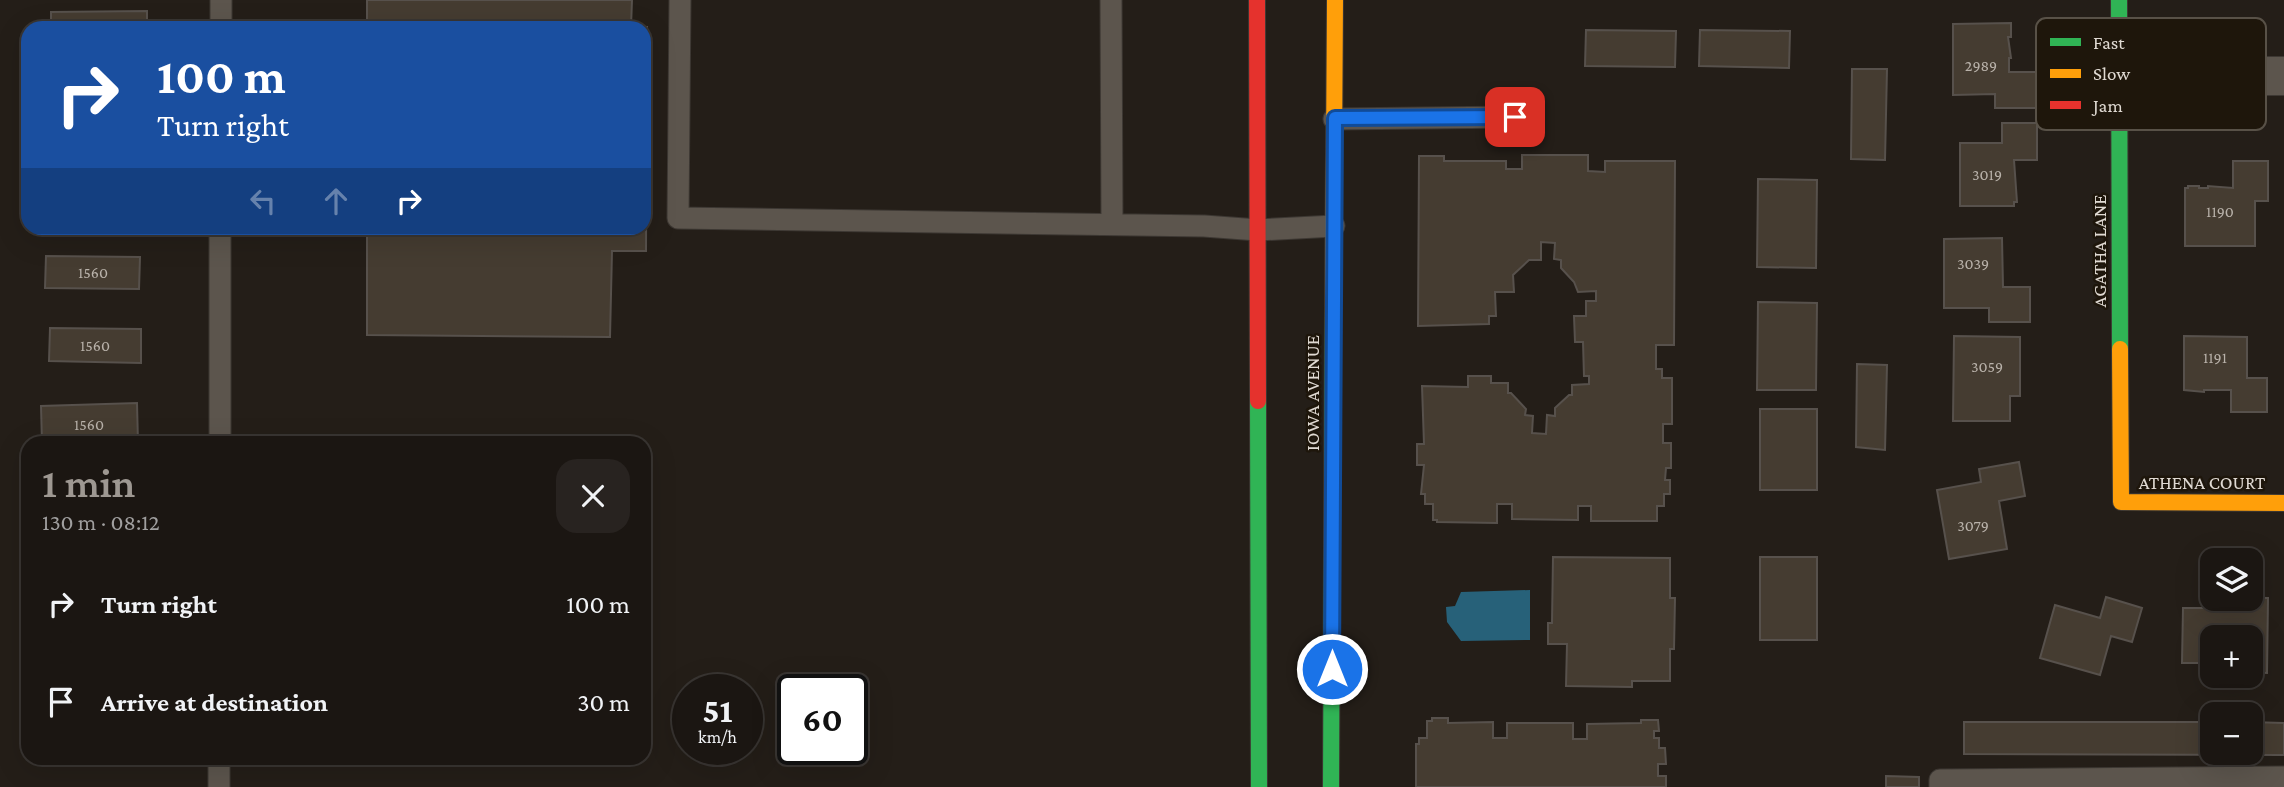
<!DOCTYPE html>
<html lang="en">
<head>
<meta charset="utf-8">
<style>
  body { margin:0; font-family:"Crimson Pro",serif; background:#282320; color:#f1f3f6; height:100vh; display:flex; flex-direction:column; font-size:26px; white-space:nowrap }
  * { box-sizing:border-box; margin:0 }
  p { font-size:23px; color:#a09f9f }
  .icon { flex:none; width:38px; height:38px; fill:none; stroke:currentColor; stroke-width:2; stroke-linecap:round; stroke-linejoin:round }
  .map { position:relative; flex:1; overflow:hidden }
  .side { position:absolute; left:21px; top:436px; width:630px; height:329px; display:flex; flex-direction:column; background:#1b1612; border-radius:21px; box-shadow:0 7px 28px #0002,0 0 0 2px #393532 }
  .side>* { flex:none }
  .top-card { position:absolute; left:21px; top:21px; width:630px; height:214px; border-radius:21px; box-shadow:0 7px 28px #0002,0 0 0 2px #393532; background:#1a4fa0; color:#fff; overflow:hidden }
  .controls { position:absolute; left:2200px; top:548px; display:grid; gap:14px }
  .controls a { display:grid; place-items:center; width:63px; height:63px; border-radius:14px; background:#1b1612; box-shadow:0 7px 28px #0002,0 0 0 2px #393532; font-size:35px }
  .speed { position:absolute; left:672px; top:674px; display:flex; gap:14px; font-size:35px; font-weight:700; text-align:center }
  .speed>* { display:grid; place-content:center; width:91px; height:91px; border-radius:50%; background:#1b1612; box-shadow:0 7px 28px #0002,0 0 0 2px #393532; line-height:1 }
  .speed small { font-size:18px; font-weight:400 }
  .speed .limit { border:4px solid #111; border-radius:10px; background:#fff; color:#111 }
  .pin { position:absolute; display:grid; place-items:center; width:60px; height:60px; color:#fff; margin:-30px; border-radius:14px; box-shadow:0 4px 10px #0006 }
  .me { position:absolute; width:77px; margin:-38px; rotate:0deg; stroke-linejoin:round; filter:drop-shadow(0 0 5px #0008) }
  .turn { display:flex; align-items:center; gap:24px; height:147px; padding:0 21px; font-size:32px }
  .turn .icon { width:91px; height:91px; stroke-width:2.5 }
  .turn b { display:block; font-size:49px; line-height:60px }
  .lanes { display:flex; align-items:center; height:66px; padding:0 21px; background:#0003; justify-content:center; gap:35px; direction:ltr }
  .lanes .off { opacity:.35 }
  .round { display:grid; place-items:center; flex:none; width:74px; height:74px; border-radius:21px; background:#282320 }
  .summary { display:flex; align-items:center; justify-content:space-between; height:119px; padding:0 21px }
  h1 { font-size:42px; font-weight:600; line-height:52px; color:#9e9892 }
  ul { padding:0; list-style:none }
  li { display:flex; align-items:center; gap:21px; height:98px; padding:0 21px }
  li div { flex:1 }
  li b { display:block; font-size:26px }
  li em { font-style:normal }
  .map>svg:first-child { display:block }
  .water { fill:#276179 }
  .building { fill:#453c31; stroke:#57514c; stroke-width:2 }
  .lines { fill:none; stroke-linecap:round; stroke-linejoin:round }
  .lane-casing { stroke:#3d3833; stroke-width:23 }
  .street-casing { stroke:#3d3833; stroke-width:40 }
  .fast-casing { stroke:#3d3833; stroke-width:18 }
  .slow-casing { stroke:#3d3833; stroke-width:18 }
  .jam-casing { stroke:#3d3833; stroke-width:18 }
  .lane { stroke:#5c554d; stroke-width:21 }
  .street { stroke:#5c554d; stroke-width:38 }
  .fast { stroke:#30b455; stroke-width:16 }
  .slow { stroke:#ff9f0a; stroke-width:16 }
  .jam { stroke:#e5322d; stroke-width:16 }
  .route-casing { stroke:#114b97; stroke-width:18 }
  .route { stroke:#1a73e8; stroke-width:12 }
  .labels { text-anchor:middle; stroke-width:5; stroke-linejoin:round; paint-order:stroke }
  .number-label { font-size:16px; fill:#b9b2aa }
  .street-label { font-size:19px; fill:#e0dad3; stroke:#1e160b }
  .key { fill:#1e160b; stroke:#585147; stroke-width:2 }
  .key-label { font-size:19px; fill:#e0dad3 }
</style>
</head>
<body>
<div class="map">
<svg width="2284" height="787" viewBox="0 0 2284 787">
  <rect width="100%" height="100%" fill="#241e18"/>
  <path class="water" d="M1530 590V640L1461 641 1447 622 1446 607 1455 606 1461 592Z"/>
  <path class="building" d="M367 0H632L631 27H647L646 251H612L610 337 367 335V228H644V28H367Z
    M147 11V28H51V12Z
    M2011 23V37H2008L2011 58H2009V72H2036V108H1995V94L1953 95V24Z
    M1586 30 1676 31 1675 67 1585 66Z
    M1700 30 1790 31 1789 68 1699 66Z
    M1852 69H1887L1885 160 1851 159Z
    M2002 123H2037V160H2014L2017 202H2014V206H1960V143H2002Z
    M1522 155H1588V171L1605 172V161H1675L1674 345H1656V369H1662V378H1672V424H1663V443H1671V468H1666L1665 480H1670V494H1664V506H1657V521H1591V506H1578V520L1512 519V504H1497V523L1437 522V520H1433V504H1425V494H1421L1424 465H1417V444H1424L1422 386 1468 387V376H1491V383H1508V393H1511L1526 409 1525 415 1533 416 1532 433 1546 434 1547 415 1555 416V408L1569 395H1572V385L1589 384V376H1584L1583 342H1575L1574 316H1586V301H1596V291L1578 292 1574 282 1561 268V260L1554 259 1555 243 1541 242V260H1529L1513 275 1514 292H1495L1496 316H1489V324L1418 326 1419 156H1444V161H1506V169H1522Z
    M2233 161H2268V201H2255V246H2185V188H2188V186H2199V188H2208V186L2233 188Z
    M1758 179 1817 180 1816 268 1757 267Z
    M2002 238 2003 287H2030V322H1989V308H1944V239Z
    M46 256 140 257 139 289 45 288Z
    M1758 302 1817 303 1816 390H1757Z
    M50 328 141 329V363L49 361Z
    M1954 336 2020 337V396H2010V421H1953Z
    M2184 336 2247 337V378H2267V412H2231V390H2204V392L2184 390Z
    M1857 364 1887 365 1885 450 1856 447Z
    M137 403 138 443H42L41 406Z
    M1760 409H1817V490H1760Z
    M2019 462 2025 496 1999 501 2007 549 1949 559 1937 490 1981 482 1979 469Z
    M1553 557 1670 558V598H1675L1674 649H1670V681H1632V687L1566 686 1567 644H1548V623H1552Z
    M1760 557H1817V640H1760Z
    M2106 597 2142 608 2132 642 2111 636 2100 675 2040 658 2055 605 2100 618Z
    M2207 597 2268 598 2267 673 2250 672V637H2212V663H2182L2183 608H2207Z
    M1432 718H1448V723L1493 722V738H1507V723H1573V739H1587V724L1641 723V720H1658L1659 731H1654V738H1659V748H1665L1666 764H1658V776H1666V787H1416V744H1419V738H1427V721H1432Z
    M1964 722H2212V752H2250V722L2284 723V755L1964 754Z
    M55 758H144V759H55Z
    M1886 776 1919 777V787H1886Z"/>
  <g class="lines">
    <defs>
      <path id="lane" d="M680 0 678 218 1204 226 1258 230 1334 226
        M1111 0 1112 224
        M221 28V0
        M1334 119 1515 117
        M220 443V228
        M219 787V758
        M1940 787V780L2284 777"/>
      <path id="street" d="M2120 76H2284"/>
      <path id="fast" d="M2119 0 2120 349
        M1258 401 1259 787
        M1331 787 1333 306"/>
      <path id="slow" d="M1333 306 1335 0
        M2120 349 2121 502 2284 503"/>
      <path id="jam" d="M1257 0 1258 401"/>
    </defs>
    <use href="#lane" class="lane-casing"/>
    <use href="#street" class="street-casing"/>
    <use href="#fast" class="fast-casing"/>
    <use href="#slow" class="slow-casing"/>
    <use href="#jam" class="jam-casing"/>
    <use href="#lane" class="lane"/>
    <use href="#street" class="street"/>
    <use href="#fast" class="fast"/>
    <use href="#slow" class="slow"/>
    <use href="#jam" class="jam"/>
  </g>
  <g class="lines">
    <defs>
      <path id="route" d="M1332 669 1335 118 1515 117"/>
    </defs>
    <use href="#route" class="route-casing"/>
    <use href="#route" class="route"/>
  </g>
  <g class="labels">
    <g class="number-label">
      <text x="1981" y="71">2989</text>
      <text x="1987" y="180">3019</text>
      <text x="2220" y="217">1190</text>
      <text x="1973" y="269">3039</text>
      <text x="93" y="278">1560</text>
      <text x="95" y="351">1560</text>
      <text x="2215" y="363">1191</text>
      <text x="1987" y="372">3059</text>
      <text x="89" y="430">1560</text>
      <text x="1973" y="531">3079</text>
    </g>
    <g class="street-label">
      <text transform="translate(2099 251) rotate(-90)" y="7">AGATHA LANE</text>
      <text transform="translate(1312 393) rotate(-90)" y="7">IOWA AVENUE</text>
      <text x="2202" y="489">ATHENA COURT</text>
    </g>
  </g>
  <rect x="2036" y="18" width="230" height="112" rx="10" class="key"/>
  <rect x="2050" y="38" width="31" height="8" fill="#30b455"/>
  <rect x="2050" y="69" width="31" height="9" fill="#ff9f0a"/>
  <rect x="2050" y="101" width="31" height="8" fill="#e5322d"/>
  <g class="key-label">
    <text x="2093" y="49">Fast</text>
    <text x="2093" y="80">Slow</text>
    <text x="2093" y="112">Jam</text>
  </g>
</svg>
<div class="controls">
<a><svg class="icon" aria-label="layers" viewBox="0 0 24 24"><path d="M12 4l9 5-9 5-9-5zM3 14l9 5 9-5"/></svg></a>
<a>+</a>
<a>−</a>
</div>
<div class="speed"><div>51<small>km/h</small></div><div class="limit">60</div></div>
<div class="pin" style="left:1515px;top:117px;background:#d93025"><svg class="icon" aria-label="arrive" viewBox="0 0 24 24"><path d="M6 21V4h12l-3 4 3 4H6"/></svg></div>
<svg class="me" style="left:1332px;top:669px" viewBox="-20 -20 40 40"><circle r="17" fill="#1a73e8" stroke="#fff" stroke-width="3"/><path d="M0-11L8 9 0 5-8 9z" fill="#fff"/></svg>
<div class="top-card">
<div class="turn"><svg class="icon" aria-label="right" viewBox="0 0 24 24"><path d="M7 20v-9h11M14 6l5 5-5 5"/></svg><div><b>100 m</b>Turn right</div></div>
<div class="lanes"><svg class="icon off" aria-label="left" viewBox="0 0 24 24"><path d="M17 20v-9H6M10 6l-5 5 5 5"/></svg><svg class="icon off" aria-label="ahead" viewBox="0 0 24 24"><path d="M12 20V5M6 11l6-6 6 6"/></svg><svg class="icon" aria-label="right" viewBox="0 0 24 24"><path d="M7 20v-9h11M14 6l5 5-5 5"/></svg></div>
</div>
<section class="side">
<div class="summary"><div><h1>1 min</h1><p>130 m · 08:12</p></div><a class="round"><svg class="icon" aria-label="close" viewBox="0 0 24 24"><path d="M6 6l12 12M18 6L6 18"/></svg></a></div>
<ul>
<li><svg class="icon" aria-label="right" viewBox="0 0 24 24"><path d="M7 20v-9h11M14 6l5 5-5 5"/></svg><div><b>Turn right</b></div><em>100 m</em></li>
<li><svg class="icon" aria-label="arrive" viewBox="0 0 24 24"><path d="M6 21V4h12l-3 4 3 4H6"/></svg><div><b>Arrive at destination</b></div><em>30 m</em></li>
</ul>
</section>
</div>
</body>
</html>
